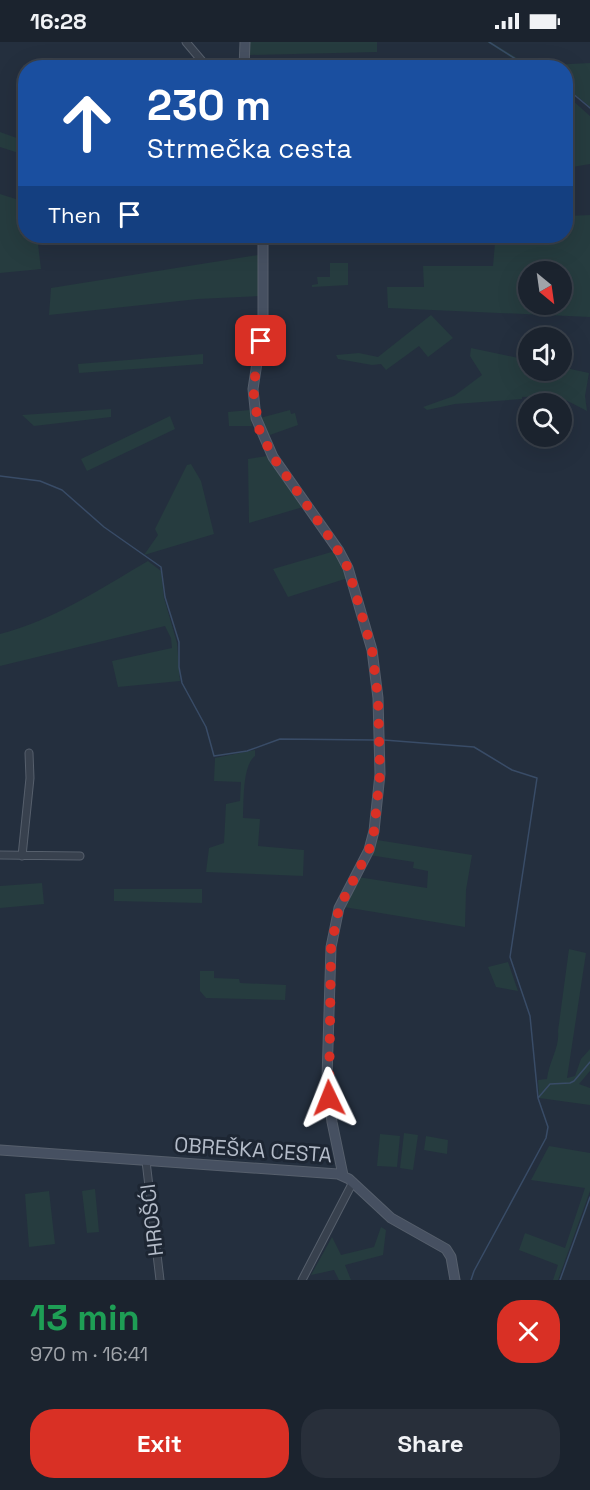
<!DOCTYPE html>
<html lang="en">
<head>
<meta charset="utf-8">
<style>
  body { margin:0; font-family:"Space Grotesk",sans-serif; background:#282f3a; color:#f1f3f6; height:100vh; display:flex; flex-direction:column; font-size:22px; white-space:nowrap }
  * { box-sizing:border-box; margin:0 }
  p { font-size:20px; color:#a0a4aa }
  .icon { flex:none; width:33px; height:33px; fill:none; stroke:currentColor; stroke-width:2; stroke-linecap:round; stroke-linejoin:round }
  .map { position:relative; height:1238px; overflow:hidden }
  .side { display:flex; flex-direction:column; background:#1b232e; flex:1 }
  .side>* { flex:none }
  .top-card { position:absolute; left:18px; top:18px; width:555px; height:183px; border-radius:24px; box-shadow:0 6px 24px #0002,0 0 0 2px #39404a; background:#1a4fa0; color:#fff; overflow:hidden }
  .needle { width:39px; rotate:151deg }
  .fabs { position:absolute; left:518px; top:219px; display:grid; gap:12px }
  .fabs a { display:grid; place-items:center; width:54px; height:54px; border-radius:50%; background:#1b232e; box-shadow:0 6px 24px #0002,0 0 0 2px #39404a; font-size:30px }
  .pin { position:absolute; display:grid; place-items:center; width:51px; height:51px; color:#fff; margin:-26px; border-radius:12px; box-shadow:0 3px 9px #0006 }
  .me { position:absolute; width:66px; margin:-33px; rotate:358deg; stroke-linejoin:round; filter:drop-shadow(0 0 4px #0008) }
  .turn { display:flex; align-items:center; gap:21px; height:126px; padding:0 30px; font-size:27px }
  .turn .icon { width:78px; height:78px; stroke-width:2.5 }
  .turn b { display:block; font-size:42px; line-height:51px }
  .then { display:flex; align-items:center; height:57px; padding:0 30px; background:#0003; gap:12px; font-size:22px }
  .round { display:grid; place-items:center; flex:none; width:63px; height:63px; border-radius:24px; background:#282f3a }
  .overview { display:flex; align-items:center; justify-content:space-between; height:102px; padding:0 30px }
  h1 { font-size:36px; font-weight:700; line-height:45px; color:#1e9e55 }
  .action { display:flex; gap:12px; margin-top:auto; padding:12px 30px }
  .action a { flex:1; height:69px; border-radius:24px; background:#d93025; color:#fff; font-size:24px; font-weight:700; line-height:69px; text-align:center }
  .action a+a { background:#282f3a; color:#f1f3f6 }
  .status { display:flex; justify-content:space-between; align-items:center; height:42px; padding:0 30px; background:#1b232e; direction:ltr }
  .status svg { height:16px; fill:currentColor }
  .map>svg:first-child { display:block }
  .green { fill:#263c3f; fill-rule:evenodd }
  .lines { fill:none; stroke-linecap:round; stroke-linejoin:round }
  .stream { stroke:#394c67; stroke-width:1.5 }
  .street-casing { stroke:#565f6c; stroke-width:9 }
  .secondary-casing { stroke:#565f6c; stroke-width:11 }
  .street { stroke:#38414e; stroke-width:7 }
  .secondary { stroke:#465061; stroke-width:9 }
  .route { stroke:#d93025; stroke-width:10; stroke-dasharray:0 18 }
  .labels { text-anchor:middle; stroke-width:6; stroke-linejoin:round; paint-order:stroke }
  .street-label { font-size:21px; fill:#b4bcc9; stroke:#1d2633 }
</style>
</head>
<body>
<div class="status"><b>16:28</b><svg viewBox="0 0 49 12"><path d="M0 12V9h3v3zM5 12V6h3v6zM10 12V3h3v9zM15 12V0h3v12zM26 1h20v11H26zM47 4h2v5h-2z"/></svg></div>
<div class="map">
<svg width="590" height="1238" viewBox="0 0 590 1238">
  <rect width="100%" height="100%" fill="#242f3e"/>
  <path class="green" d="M249 0H377V10L250 13Z
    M487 0H491L530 24 590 21V65L566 45V26L518 25H526Z
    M571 57 590 74V122L566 126V59Z
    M0 90 25 99V113L0 105Z
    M0 152 25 160 26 194H37L41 227 0 231Z
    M590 173V275L388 266 387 245H424L423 224H493L495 201H555V194H566V174ZM528 230H561V262H528Z
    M258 213 260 254 198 257 49 273 51 246Z
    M330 221H348V243L312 245V243L318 242 317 235H330Z
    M431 273 453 296 428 315 419 304 386 328 381 322 372 323 338 317 336 313 359 311 378 315Z
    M471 306 528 318V328H561V325L589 331 585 354 587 369 558 354 522 355V357L455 362 427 368 423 365 454 354 482 333 470 314Z
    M203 312V322L79 331 78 322Z
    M111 367V375L34 384 22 373Z
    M250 368 252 384H229L228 370Z
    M290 368 291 372 295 371 298 383 267 394 260 376Z
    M170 374 175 387 87 429 81 417Z
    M267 414 303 465 249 481 248 417Z
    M191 422 201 439 214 492 144 513 158 493 155 487 187 423Z
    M335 509 348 536 288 555 273 527Z
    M148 519 161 529 164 556 177 601 180 639 118 645 112 619 172 606 171 596 165 584 0 624V592C54 578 100 547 148 519Z
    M255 708V714C242 724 244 760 243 776L260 777 258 804 304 808 303 834 206 830 209 806 224 801 226 762 240 759 241 740 214 739 215 716Z
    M377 798 472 813 466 848 465 885 344 865 358 835 427 846 428 829 413 826 414 820 369 813Z
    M42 841 44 862 0 866V844Z
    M114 847H202V861L114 859Z
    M569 907 586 911 567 1036 575 1034 581 1017 590 1007V1029L579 1042 590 1046V1063L539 1056 538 1038 547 1037C549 1019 560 1005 558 989Z
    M508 920 518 949 496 945 488 925Z
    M200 929H214V936L239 937 240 941 286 943 285 958 206 956 200 949Z
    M404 1091 418 1093 413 1128 400 1126Z
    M380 1092 400 1094 397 1125 377 1124Z
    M426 1094 448 1098 447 1112 424 1108Z
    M549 1104 590 1111V1149L558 1238H553L558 1223 519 1208 525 1191 565 1206 585 1146 531 1138Z
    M95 1147 99 1190 87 1191 82 1149Z
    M49 1149 55 1202 29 1205 25 1152Z
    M381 1185 386 1188 383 1213 345 1223 351 1238H339L334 1228 311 1233 332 1195 341 1213 374 1205Z"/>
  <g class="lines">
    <path class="stream" d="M489 0 530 26
      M566 46 590 66
      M0 434 40 439 62 448 104 485 161 525 165 555 179 600V625L182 641 206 685 214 714 247 709 280 697 375 698
      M384 698 474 705 512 728 537 736 510 915 530 974 538 1056
      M471 1238 474 1229 546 1096 548 1085 538 1056 550 1042 570 1041 574 1039 590 1020
      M560 1238 590 1155"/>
    <defs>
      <path id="street" d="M186 0 208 26
        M0 813 80 814
        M22 814 30 736 29 711
        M146 1119 160 1238
        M302 1238 353 1140"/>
      <path id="secondary" d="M244 26 245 0
        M263 194V282L253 347 256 376 273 415 339 509 348 526 372 608 378 656 380 732 374 789 369 808 339 866 331 905 327 1037 332 1080 343 1133
        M0 1108 338 1132 349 1137 391 1176 446 1207 451 1215 455 1238"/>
    </defs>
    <use href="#street" class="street-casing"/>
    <use href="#secondary" class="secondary-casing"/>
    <use href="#street" class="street"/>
    <use href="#secondary" class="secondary"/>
  </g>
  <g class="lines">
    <path class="route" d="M261 299 253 347 259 387 273 415 334 502 348 526 372 608 378 656 380 732 374 789 369 808 339 866 331 905 329 1056"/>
  </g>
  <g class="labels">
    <g class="street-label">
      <text transform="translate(253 1108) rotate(4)" y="7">OBREŠKA CESTA</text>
      <text transform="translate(152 1178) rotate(-97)" y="7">HROŠĆI</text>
    </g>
  </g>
</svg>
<div class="fabs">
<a><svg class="needle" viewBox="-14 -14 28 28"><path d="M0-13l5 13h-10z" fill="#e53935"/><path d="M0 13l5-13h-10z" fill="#a0a4aa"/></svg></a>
<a><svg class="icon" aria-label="sound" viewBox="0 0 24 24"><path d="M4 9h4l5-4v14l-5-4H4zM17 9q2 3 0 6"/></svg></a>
<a><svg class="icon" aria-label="search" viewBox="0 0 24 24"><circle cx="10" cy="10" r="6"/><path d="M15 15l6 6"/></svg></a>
</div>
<div class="pin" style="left:261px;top:299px;background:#d93025"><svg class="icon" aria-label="arrive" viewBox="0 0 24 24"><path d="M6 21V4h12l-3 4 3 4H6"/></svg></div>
<svg class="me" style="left:329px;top:1056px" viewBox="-20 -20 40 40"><path d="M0-17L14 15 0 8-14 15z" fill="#d93025" stroke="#fff" stroke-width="4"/></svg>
<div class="top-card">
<div class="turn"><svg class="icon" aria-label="ahead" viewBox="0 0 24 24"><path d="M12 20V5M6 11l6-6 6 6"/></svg><div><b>230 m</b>Strmečka cesta</div></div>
<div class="then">Then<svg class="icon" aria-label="arrive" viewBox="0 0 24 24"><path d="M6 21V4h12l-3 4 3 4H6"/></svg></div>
</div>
</div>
<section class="side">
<div class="overview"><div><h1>13 min</h1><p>970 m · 16:41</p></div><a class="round" style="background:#d93025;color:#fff"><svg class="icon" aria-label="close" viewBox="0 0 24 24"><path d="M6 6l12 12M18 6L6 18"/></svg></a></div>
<div class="action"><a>Exit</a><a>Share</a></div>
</section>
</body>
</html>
